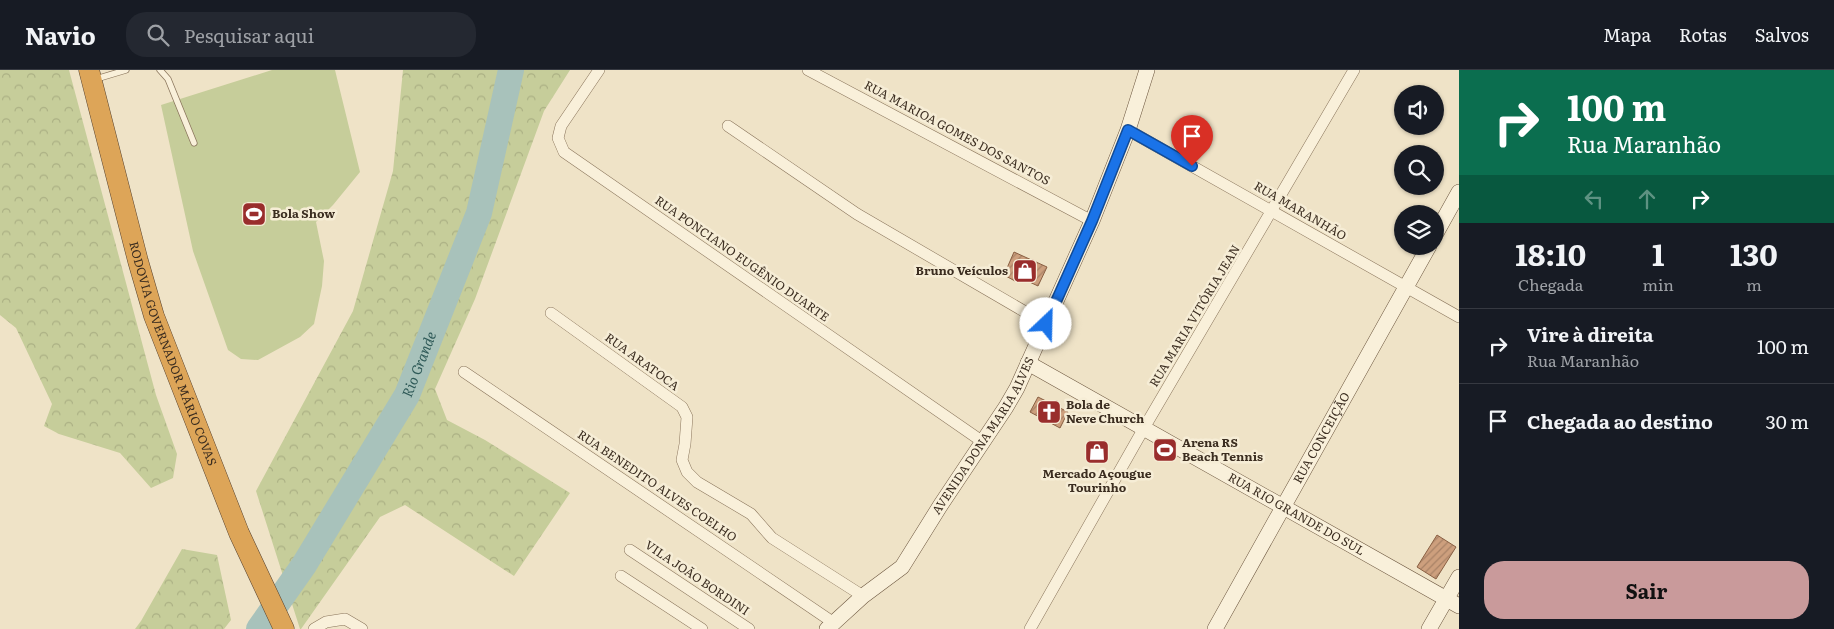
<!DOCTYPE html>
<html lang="pt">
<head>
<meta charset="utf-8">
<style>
  body { margin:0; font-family:Literata,serif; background:#242831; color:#f1f3f6; height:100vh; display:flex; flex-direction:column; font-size:19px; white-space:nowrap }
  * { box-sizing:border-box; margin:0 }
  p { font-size:16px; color:#9ea1a6 }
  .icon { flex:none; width:28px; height:28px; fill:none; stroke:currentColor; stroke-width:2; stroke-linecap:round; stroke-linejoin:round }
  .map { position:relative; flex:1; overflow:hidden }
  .panel { display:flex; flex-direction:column; background:#171b24; width:375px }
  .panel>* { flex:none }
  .guide { background:#0b6e4f; color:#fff; overflow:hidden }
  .buttons { position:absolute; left:1394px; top:15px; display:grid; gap:10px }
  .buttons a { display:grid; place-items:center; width:50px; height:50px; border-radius:50%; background:#171b24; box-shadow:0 1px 4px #0004; font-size:25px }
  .pin { position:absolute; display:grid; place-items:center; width:42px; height:42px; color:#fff; margin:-51px -21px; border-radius:50% 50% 50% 0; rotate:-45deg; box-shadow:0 0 5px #0007 }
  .pin .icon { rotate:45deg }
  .me { position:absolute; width:55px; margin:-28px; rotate:24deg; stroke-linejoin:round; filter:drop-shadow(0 0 4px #0008) }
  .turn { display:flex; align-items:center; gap:18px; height:105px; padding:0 25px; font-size:22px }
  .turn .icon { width:65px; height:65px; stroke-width:2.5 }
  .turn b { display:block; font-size:35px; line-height:42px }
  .lanes { display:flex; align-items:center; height:48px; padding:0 25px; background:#0003; justify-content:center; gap:25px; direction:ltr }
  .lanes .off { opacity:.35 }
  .eta { display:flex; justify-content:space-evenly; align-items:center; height:85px; text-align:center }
  .eta b { font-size:30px; font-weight:700; line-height:35px }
  .button { display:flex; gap:10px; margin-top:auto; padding:10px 25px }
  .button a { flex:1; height:58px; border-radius:20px; background:#c99a9b; color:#111; font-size:20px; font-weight:700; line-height:58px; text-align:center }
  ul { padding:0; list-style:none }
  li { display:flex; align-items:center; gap:15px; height:75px; padding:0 25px; border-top:1px solid #363941 }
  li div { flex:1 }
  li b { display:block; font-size:19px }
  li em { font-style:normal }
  header { display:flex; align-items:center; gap:30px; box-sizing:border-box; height:70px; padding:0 25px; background:#171b24; border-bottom:1px solid #363941 }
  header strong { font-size:24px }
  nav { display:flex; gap:28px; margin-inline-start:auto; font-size:18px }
  .search { width:350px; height:45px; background:#242831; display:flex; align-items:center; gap:12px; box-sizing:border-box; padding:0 18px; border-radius:20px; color:#9ea1a6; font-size:19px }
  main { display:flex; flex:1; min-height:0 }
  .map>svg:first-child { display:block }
  .grass { fill:#c6cd9a }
  .forest { fill:url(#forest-crowns) }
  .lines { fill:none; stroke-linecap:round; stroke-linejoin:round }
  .river { stroke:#a8c2bb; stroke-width:26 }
  .building { fill:url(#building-hatch); stroke:#895f42 }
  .lane-casing { stroke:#8a755c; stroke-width:7 }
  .street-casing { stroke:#8a755c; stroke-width:12 }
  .secondary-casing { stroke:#6c563f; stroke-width:16 }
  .highway-casing { stroke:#584330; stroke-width:21 }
  .lane { stroke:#f9f0da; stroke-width:5.5 }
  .street { stroke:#f9f0da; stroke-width:11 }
  .secondary { stroke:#f9f0da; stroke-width:15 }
  .highway { stroke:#dda558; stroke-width:20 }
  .route-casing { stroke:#114b97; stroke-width:12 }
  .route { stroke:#1a73e8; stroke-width:9 }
  .labels { text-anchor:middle; stroke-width:5; stroke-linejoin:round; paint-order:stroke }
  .street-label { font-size:12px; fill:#3b2d20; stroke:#f6edd6 }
  .poi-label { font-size:12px; font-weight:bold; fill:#3b2d20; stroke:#f6edd6; text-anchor:start }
  .water-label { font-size:14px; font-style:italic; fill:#2f5a58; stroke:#f6edd6 }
</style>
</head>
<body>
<header>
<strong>Navio</strong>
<div class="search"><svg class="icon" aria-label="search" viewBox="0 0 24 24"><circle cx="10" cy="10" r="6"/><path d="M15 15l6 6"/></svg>Pesquisar aqui</div>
<nav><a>Mapa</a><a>Rotas</a><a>Salvos</a></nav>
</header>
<main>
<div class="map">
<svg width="1459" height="559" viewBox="0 0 1459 559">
  <defs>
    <pattern id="forest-crowns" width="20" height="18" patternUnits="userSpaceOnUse" patternTransform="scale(1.25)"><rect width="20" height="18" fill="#c6cd9a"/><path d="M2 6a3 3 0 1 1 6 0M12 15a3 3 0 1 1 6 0" fill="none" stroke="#abb084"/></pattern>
    <pattern id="building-hatch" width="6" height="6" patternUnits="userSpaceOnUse" patternTransform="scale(1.25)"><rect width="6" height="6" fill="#cd9f7d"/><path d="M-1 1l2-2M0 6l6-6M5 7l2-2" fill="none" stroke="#a88266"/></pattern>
  </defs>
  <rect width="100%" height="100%" fill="#efe3c7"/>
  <path class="grass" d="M272 0H335L360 102 333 135 316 152 324 191 322 216 314 254 300 267 258 290 241 289 228 280 193 181 161 35Z"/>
  <path class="forest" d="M0 0H69L156 325 177 384 173 408 151 418 120 383 59 364 44 356 52 334 16 258 0 245Z
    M403 0H570L544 41 475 229 435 319 447 350 485 370 570 423 514 506 405 435 380 447 301 559H300L256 421 353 241 393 101Z
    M182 479 217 485 231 550 224 559H135L141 551Z"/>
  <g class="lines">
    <path class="river" id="s1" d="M259 559 304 495 407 325 479 143 511 0"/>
  </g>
  <path class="building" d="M1014 182 1047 197 1038 216 1019 207 1015 211 1004 205Z
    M1038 327 1068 342 1060 358 1030 342Z
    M1437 465 1456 477 1436 509 1417 497Z"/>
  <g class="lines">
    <defs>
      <path id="lane" d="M160 0 168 9 194 73
        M96 9 126 0"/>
      <path id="street" d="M599 0 561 56 558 68 564 82 983 372
        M808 0 1092 151
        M728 56 857 144 1046 254
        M1128 60 1459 247
        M551 243 682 337 687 347 685 374 682 390 687 402 697 412 751 444 772 468 863 526
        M464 302 834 553
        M630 480 749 559
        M621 506 702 559
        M314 559 326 552 345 549 362 559
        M1030 559 1144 358 1354 0"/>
      <g id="secondary">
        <path d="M1435 165 1459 122"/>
        <path id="s2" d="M1028 293 1459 536"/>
        <path id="s3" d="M827 559 863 526 902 497 940 436 1006 337 1017 318 1092 151 1128 60 1147 0"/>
        <path id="s4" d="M1215 559 1429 176"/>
        <path d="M1429 559 1459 507"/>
      </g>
      <g id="highway">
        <path id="s5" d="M89 0 138 191 154 246 239 463 284 559"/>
      </g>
    </defs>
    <use href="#lane" class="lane-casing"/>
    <use href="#street" class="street-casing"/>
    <use href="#secondary" class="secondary-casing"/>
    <use href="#highway" class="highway-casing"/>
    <use href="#lane" class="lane"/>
    <use href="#street" class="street"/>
    <use href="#secondary" class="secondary"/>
    <use href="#highway" class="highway"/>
  </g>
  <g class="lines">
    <defs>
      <path id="route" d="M1046 254 1092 151 1128 60 1192 96"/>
    </defs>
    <use href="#route" class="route-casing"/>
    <use href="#route" class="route"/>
  </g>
  <defs>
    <symbol id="stadium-square" viewBox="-11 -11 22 22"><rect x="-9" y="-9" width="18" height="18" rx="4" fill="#992d2c" stroke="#f6edd6"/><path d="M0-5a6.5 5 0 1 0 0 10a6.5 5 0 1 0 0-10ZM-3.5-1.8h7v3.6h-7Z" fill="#fff"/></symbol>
    <symbol id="shop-square" viewBox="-11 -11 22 22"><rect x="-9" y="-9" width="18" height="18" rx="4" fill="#992d2c" stroke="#f6edd6"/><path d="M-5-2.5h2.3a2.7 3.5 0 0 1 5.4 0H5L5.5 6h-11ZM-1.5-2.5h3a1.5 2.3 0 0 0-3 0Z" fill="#fff"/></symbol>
    <symbol id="church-square" viewBox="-11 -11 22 22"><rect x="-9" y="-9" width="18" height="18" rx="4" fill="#992d2c" stroke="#f6edd6"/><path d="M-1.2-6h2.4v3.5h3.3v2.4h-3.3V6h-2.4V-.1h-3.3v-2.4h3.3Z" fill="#fff"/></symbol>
  </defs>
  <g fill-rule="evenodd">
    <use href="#stadium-square" x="240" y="130" width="28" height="28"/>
    <use href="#shop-square" x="1011" y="187" width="28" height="28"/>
    <use href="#church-square" x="1035" y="328" width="28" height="28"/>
    <use href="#stadium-square" x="1151" y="366" width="28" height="28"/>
    <use href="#shop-square" x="1083" y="368" width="28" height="28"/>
  </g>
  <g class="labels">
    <g class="street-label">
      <text transform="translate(957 63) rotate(28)" y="4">RUA MARIOA GOMES DOS SANTOS</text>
      <text transform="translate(1300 141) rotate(30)" y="4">RUA MARANHÃO</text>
      <text transform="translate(742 189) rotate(35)" y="4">RUA PONCIANO EUGÊNIO DUARTE</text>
      <text transform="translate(1195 246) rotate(-59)" y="4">RUA MARIA VITÓRIA JEAN</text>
      <text dy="4" stroke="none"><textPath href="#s5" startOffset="296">RODOVIA GOVERNADOR MÁRIO COVAS</textPath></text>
      <text transform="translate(642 292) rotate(36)" y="4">RUA ARATOCA</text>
      <text dy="4" stroke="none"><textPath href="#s3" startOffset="252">AVENIDA DONA MARIA ALVES</textPath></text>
      <text dy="4" stroke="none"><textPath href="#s4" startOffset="219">RUA CONCEIÇÃO</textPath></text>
      <text transform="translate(657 416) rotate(34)" y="4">RUA BENEDITO ALVES COELHO</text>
      <text dy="4" stroke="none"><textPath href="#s2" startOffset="308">RUA RIO GRANDE DO SUL</textPath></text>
      <text transform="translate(697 508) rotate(34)" y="4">VILA JOÃO BORDINI</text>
    </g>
    <g class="poi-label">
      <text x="272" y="148">Bola Show</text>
      <text x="1008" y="205" text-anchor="end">Bruno Veículos</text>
      <text x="1066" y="339">Bola de<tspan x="1066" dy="14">Neve Church</tspan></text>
      <text x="1182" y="377">Arena RS<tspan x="1182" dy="14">Beach Tennis</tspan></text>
      <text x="1097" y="408" text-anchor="middle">Mercado Açougue<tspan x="1097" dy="14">Tourinho</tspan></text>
    </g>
    <g class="water-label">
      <text dy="5" stroke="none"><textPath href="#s1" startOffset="310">Rio Grande</textPath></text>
    </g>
  </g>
</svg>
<div class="buttons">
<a><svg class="icon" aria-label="sound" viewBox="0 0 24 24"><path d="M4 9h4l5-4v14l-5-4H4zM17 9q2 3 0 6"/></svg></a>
<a><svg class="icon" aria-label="search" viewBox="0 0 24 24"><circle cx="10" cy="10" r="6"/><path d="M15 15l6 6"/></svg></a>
<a><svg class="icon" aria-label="layers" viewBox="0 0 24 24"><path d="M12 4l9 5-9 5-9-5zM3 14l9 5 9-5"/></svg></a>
</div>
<div class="pin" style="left:1192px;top:96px;background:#d93025"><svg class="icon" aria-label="arrive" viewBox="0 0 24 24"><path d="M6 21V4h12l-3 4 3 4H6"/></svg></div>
<svg class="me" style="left:1046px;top:254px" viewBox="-20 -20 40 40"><circle r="19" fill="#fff"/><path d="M0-13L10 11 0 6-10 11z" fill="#1a73e8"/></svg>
</div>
<section class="panel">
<div class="guide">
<div class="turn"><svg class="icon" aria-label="right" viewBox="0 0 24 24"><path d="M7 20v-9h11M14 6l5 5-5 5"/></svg><div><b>100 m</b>Rua Maranhão</div></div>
<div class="lanes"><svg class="icon off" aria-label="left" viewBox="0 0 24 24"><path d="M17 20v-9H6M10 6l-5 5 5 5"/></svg><svg class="icon off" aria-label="ahead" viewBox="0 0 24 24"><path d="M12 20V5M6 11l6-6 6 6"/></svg><svg class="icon" aria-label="right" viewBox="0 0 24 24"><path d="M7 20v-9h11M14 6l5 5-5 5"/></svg></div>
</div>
<div class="eta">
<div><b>18:10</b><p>Chegada</p></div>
<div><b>1</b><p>min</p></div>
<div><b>130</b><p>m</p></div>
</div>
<ul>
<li><svg class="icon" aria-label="right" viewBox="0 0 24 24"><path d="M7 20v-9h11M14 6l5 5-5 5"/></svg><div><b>Vire à direita</b><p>Rua Maranhão</p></div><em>100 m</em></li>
<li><svg class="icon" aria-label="arrive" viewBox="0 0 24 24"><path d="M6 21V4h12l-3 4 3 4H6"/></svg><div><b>Chegada ao destino</b></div><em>30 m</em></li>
</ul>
<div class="button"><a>Sair</a></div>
</section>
</main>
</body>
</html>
